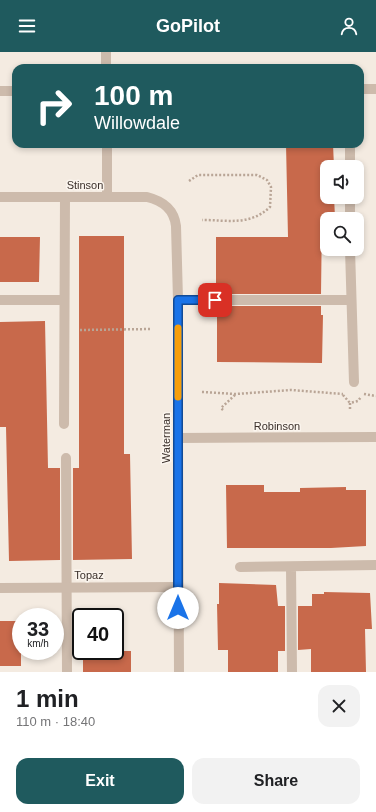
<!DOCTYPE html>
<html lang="en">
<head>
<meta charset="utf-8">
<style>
  body { margin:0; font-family:Arial,sans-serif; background:#f2f2f2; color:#202124; height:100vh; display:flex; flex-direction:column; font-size:15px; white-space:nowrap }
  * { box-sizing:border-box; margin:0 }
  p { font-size:13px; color:#757577 }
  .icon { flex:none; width:22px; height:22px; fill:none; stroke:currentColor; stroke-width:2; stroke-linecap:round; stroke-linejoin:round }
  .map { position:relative; height:620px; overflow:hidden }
  .side { display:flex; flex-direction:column; background:#fff; flex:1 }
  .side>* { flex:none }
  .hud { position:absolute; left:12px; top:12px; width:352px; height:84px; border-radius:12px; box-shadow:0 2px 6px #0003; background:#1f5a5e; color:#fff; overflow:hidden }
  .controls { position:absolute; left:320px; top:108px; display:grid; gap:8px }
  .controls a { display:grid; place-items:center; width:44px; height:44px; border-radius:8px; background:#fff; box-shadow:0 2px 6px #0003; font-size:20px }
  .speed { position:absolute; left:12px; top:556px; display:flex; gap:8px; font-size:20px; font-weight:700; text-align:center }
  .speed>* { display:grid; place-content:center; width:52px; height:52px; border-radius:50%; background:#fff; box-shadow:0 2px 6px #0003; line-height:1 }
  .speed small { font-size:10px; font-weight:400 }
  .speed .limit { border:2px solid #111; border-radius:6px; background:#fff; color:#111 }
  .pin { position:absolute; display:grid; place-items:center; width:34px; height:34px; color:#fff; margin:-17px; border-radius:8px; box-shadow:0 2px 6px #0006 }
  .me { position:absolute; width:44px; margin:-22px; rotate:0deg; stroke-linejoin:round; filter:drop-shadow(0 0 3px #0008) }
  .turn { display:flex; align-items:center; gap:14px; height:84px; padding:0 16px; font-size:18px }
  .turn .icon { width:52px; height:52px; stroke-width:2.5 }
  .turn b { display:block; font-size:28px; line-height:34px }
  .round { display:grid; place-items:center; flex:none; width:42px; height:42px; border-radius:12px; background:#f2f2f2 }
  .head { display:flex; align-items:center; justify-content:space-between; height:68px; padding:0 16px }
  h1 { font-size:24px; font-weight:800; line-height:30px }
  .button { display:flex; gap:8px; margin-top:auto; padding:8px 16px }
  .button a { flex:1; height:46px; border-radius:12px; background:#1f5a5e; color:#fff; font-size:16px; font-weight:800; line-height:46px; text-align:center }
  .button a+a { background:#f2f2f2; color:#202124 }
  header { display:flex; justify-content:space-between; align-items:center; height:52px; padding:0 16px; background:#1f5a5e; color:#fff; font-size:18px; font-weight:800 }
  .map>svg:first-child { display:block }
  .building { fill:#c8694b }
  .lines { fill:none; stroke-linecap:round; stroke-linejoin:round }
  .path { stroke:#b9a596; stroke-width:2.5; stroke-dasharray:2 2; stroke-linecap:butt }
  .service { stroke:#cdbbac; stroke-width:10 }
  .minor { stroke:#cdbbac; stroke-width:10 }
  .tertiary { stroke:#cdbbac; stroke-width:10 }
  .route-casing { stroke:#114b97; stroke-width:10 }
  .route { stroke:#1a73e8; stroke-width:7 }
  .slow { stroke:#f59e0b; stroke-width:7 }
  .labels { text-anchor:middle; stroke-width:3; stroke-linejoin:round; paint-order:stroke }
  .street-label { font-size:11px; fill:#3b302b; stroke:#fbf5ee }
</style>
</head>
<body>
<header><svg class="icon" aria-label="menu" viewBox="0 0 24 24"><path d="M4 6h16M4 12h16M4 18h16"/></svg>GoPilot<svg class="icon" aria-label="person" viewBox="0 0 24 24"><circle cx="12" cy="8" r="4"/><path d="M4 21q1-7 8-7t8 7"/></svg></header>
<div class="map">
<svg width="376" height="620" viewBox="0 0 376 620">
  <rect width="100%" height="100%" fill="#f4ebe1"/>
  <path class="building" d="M286 92H333L334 115H327V145H334L335 165H322L321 242H217L218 232H216V185H288Z
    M79 184H124V402H130L132 507 73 508V416H79Z
    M0 185H40L39 230H0Z
    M217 254H321V263H323L322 311 217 310Z
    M45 269 48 416H60V508L9 509 6 375H0V270Z
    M226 433H264V440H300V436L346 435V438H366V494L331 496H227Z
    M219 531 276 533 278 554H285V599H278V620H228V598H218L217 552H219Z
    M324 540 370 541 372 577H365L366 620H311V597L298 598V554H312V542H324Z
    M0 569H21V614H0Z
    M83 599H131V620H83Z"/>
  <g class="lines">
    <path class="path" d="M189 129 198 123H257L267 128 271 135 270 155C250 174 228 168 202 168
      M80 278 152 277
      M202 340 236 342 291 338 343 342
      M364 342 376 344
      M343 343 350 351
      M350 357V351L358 349 361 345
      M223 358 221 356 236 342"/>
    <path class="service" d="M106 0V16
      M360 37H376
      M0 39H16
      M107 92V145
      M350 92V115
      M350 145V167
      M350 197 354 330
      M0 248H64
      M178 248H351
      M64 372 65 145
      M66 406 67 620
      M240 515 376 513
      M291 515 292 620"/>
    <path class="minor" d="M0 145H147C163 149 174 157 176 174L178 248V386
      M0 536 178 535"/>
    <path class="tertiary" d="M179 620 178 386 376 385"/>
  </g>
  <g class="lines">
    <defs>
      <path id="route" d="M178 556V248H215"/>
    </defs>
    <use href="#route" class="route-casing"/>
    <use href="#route" class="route"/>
    <path class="slow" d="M178 345V276"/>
  </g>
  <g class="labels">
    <g class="street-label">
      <text x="85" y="137">Stinson</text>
      <text x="277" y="378">Robinson</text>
      <text transform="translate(166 386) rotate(-90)" y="4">Waterman</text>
      <text x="89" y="527">Topaz</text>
    </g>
  </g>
</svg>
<div class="controls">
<a><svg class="icon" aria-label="sound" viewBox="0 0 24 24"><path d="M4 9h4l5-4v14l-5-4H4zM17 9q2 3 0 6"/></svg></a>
<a><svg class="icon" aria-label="search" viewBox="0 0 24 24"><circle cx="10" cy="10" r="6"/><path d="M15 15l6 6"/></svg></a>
</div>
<div class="speed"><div>33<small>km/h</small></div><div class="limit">40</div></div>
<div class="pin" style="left:215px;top:248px;background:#d93025"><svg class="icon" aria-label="arrive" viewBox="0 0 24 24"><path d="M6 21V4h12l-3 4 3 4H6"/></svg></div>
<svg class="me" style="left:178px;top:556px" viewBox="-20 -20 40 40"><circle r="19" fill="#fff"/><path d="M0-13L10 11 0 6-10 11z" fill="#1a73e8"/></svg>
<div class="hud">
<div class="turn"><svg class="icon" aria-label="right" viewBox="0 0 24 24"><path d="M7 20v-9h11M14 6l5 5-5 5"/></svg><div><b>100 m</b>Willowdale</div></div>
</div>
</div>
<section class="side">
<div class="head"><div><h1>1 min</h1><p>110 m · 18:40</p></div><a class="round"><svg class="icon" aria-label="close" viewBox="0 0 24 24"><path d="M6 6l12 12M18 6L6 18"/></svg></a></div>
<div class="button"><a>Exit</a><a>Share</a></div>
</section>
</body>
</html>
